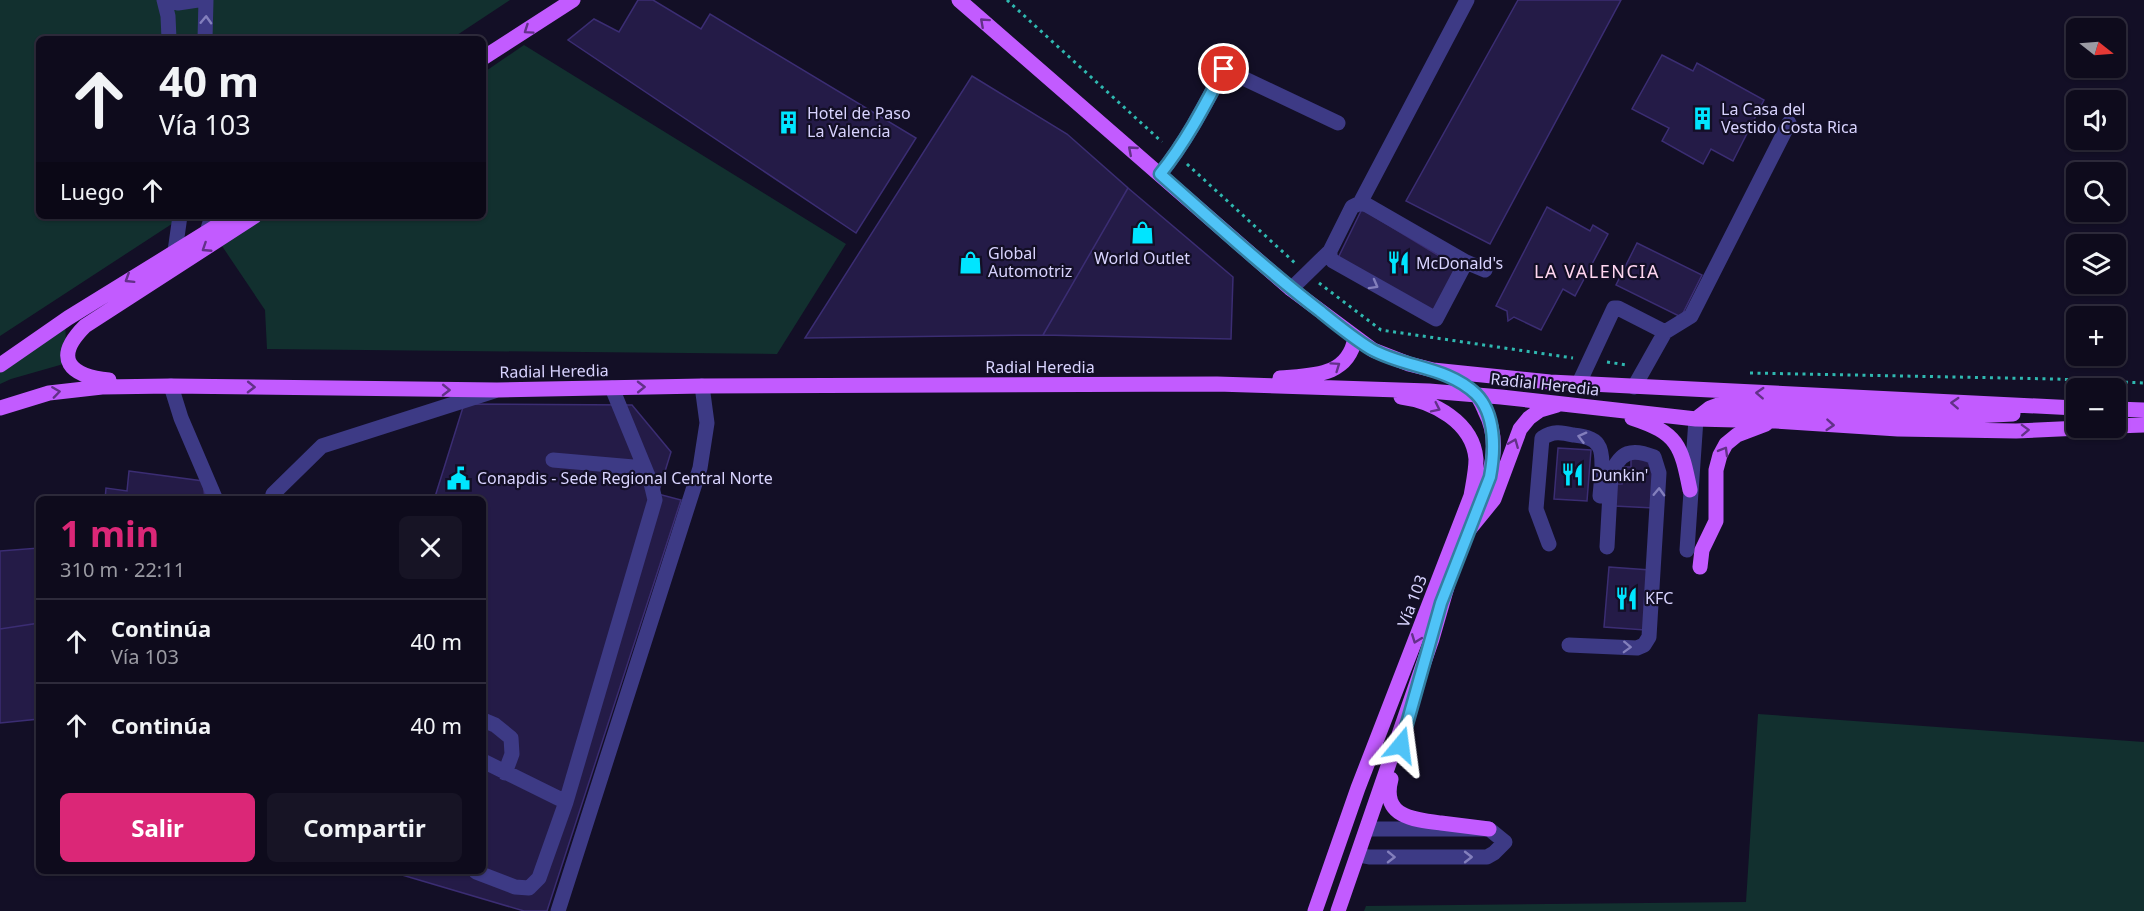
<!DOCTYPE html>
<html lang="es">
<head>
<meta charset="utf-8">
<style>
  body { margin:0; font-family:"Noto Sans",sans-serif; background:#171425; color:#f1f3f6; height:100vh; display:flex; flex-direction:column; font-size:22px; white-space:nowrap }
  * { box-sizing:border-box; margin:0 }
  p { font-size:20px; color:#9b9ba3 }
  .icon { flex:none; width:33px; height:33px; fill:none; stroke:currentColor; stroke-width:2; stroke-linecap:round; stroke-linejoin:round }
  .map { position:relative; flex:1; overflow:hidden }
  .sheet { position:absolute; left:36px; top:496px; width:450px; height:378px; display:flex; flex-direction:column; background:#0e0b1c; border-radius:9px; box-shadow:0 2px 4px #0004,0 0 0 2px #2e2b3b }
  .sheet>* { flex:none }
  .hud { position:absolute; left:36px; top:36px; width:450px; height:183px; border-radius:9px; box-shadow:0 2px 4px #0004,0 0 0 2px #2e2b3b; background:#0e0b1c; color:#f1f3f6; overflow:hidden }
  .needle { width:39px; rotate:107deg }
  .fabs { position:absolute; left:2066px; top:18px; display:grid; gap:12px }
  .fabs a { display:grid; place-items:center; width:60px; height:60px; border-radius:9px; background:#0e0b1c; box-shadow:0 2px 4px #0004,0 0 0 2px #2e2b3b; font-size:30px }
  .pin { position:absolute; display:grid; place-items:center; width:51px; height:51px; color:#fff; margin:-26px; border:3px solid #fff; border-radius:50%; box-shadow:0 2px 6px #0007 }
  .me { position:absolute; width:66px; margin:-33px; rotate:16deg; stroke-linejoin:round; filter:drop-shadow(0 0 4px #0008) }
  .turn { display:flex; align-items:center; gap:21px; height:126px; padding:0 24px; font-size:27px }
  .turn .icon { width:78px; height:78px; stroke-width:2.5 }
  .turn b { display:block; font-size:42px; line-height:51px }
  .then { display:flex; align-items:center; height:57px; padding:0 24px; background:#0003; gap:12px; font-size:22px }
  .round { display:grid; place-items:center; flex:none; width:63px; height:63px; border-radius:9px; background:#171425 }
  .head { display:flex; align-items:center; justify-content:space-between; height:102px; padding:0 24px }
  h1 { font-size:36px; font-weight:700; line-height:45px; color:#db2777 }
  .action { display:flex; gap:12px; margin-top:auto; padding:12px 24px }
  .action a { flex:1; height:69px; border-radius:9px; background:#db2777; color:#fff; font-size:24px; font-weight:700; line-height:69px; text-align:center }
  .action a+a { background:#171425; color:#f1f3f6 }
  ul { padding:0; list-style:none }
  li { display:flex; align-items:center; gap:18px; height:84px; padding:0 24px; border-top:2px solid #2e2b3b }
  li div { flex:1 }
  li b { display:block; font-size:22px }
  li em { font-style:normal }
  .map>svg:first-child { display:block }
  .green { fill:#12302f }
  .building { fill:#241b47; stroke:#3b2d73; stroke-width:1.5 }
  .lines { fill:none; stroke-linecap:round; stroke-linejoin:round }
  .path { stroke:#2fb8b0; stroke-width:3; stroke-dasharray:3 4.5; stroke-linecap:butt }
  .minor { stroke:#3d3a85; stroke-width:15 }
  .major { stroke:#c25bff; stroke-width:15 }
  .oneway { stroke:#837fbc }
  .oneway2 { stroke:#623188 }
  .route-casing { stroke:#337fa1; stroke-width:15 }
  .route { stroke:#4fc3f7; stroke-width:10 }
  .labels { text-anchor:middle; stroke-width:4.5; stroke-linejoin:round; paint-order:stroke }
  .poi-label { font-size:16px; fill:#d9d4ff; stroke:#130f26; text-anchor:start }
  .street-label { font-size:16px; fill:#d9d4ff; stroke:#130f26 }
  .neighbourhood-label { font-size:18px; letter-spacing:1.5px; fill:#ffd6f0; stroke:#130f26 }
</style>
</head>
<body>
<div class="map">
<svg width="2144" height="911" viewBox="0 0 2144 911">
  <rect width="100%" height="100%" fill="#130f26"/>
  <path class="green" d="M0 0H510L451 39H39V216H184L0 336Z
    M524 45 846 244 777 354 267 349 265 310 222 246 267 216H483V73Z
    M65 322 67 363 11 379 0 384V370Z
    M1758 714 2144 742V911H1364L1366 906 1746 902Z"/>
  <path class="building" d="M638 0H653L701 29 710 14 916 138 856 233 568 40 594 19 619 32Z
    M1518 0H1621L1490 244 1406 201Z
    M1662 55 1693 71 1697 63 1764 100 1733 161 1711 149 1703 164 1662 141 1669 128 1632 109Z
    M972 76 1067 134 1128 188 1043 335 805 338Z
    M1128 188 1233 277 1231 339 1043 335Z
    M1547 207 1590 231 1593 225 1608 234 1575 296 1563 289 1541 330 1514 317 1508 321 1507 311 1496 306Z
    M1362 209 1459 268 1436 312 1338 258Z
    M1637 243 1702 275 1681 317 1616 285Z
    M464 404 632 405 671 452 658 494 681 500 547 911H524L392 872H483V500H434Z
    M1558 448 1591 450 1587 501 1554 499Z
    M1631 458 1652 459 1654 508 1614 506 1615 484H1622L1623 467H1631Z
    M129 471 203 481 205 500H105L106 488 127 491Z
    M39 548V623L0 629V551Z
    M1609 567 1650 570 1645 630 1604 627Z
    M39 623V719L0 723V629Z"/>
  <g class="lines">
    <path class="path" d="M1007 0 1162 142
      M1187 164 1295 263
      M1319 283 1381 330 1573 358
      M1607 362 1627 365
      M1750 373 2056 379 2144 383"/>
    <path class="minor" d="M164 0 168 16 169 39
      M168 0 178 3 198 0
      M205 39 206 0
      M1160 174C1186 142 1205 105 1224 69L1338 123
      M207 232 212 216
      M175 251 180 216
      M1330 251V257L1333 261 1436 319 1466 262 1367 205 1360 203
      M1466 262 1485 270
      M1291 289 1330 251 1352 207 1360 203 1467 0
      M1579 383 1614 308H1618L1665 332
      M171 386 181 418 216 500
      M1634 387 1665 332 1691 316 1789 123
      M553 460 645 468
      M272 500 273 494 322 446 494 391
      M1549 544 1536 509 1542 438C1553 431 1561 432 1573 435 1581 436 1593 437 1598 445 1605 454 1601 484 1600 496
      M1687 550 1696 419
      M1569 645 1637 648 1644 645 1649 637 1659 473 1654 457C1632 448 1620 451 1611 475L1607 547
      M483 720 495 725 511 738 512 754 505 773
      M483 761 566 802
      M1359 855 1369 857H1487L1494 853 1505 842 1489 829H1368
      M476 872 515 887 529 888 539 878 566 802 655 500 651 483 612 388
      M558 911 700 468 707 423 702 386"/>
    <path class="major" d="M959 0 1291 289 1373 350 1409 364 1433 370 1550 382 2076 408
      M483 58 573 0
      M0 365 68 318 233 216
      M1280 378C1312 375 1348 377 1355 338
      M109 380C70 376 52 359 85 326L255 216
      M1472 391C1479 396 1482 404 1485 411 1504 447 1487 483 1474 517
      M0 408 49 393 102 387 171 386 497 390 702 386 1217 384 1429 391 1501 397 1696 419 1776 421 1898 429 2016 431 2081 428
      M2115 409 2144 410
      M1632 418C1678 433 1681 445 1690 490
      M1696 419 1710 408 1718 405 1954 417 2013 414
      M2115 426 2144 425
      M1468 531 1494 499 1520 429 1529 418 1540 410 1557 405
      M1700 567 1702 550 1716 521V470L1720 455 1726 444 1737 435 1766 424
      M1391 779C1381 817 1414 820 1441 823 1457 825 1473 827 1489 829
      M1315 911 1358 788 1471 496C1473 484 1476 471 1476 459 1473 422 1433 401 1401 397
      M1338 911 1432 639 1447 587"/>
  </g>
  <defs><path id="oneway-chevron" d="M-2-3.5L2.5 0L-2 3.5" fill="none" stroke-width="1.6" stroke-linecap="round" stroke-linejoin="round" transform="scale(1.5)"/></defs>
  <g class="oneway">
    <use href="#oneway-chevron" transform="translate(206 20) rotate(-88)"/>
    <use href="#oneway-chevron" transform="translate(1374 285) rotate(29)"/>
    <use href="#oneway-chevron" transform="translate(1582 437) rotate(-165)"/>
    <use href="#oneway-chevron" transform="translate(1659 492) rotate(-88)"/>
    <use href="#oneway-chevron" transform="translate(1627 647) rotate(2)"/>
    <use href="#oneway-chevron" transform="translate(1391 857) rotate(1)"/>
    <use href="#oneway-chevron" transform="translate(1468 857)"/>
  </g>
  <g class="oneway2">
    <use href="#oneway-chevron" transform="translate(984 22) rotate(-138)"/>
    <use href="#oneway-chevron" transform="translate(528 30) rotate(146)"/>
    <use href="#oneway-chevron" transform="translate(1132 150) rotate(-139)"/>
    <use href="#oneway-chevron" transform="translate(206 248) rotate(147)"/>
    <use href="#oneway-chevron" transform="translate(129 279) rotate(148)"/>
    <use href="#oneway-chevron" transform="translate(1336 366) rotate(-35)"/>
    <use href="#oneway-chevron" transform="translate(251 387) rotate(1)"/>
    <use href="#oneway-chevron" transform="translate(641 387) rotate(-1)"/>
    <use href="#oneway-chevron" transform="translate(446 390) rotate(1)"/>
    <use href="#oneway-chevron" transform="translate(56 392) rotate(-8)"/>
    <use href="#oneway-chevron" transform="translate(1760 393) rotate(-177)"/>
    <use href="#oneway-chevron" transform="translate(1955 403) rotate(-177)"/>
    <use href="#oneway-chevron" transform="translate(1436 408) rotate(26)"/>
    <use href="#oneway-chevron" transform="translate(1830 425) rotate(4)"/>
    <use href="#oneway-chevron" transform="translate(2025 430) rotate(-2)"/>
    <use href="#oneway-chevron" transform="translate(1514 443) rotate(-68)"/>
    <use href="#oneway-chevron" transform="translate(1724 451) rotate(-60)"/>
    <use href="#oneway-chevron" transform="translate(1416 639) rotate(111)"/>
  </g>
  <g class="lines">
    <defs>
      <path id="route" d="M1224 69C1205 105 1186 142 1160 174 1212 220 1264 268 1320 311 1336 324 1353 338 1371 349 1404 368 1447 366 1476 394 1496 414 1495 451 1490 477L1441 603 1401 745"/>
    </defs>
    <use href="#route" class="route-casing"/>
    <use href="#route" class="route"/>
  </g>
  <defs>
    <symbol id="building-bare" viewBox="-9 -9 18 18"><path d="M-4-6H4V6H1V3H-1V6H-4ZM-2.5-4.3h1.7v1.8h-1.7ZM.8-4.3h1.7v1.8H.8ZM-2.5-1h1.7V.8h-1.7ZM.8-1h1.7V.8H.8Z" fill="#00e5ff" stroke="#130f26" stroke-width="2.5" paint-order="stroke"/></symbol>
    <symbol id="shop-bare" viewBox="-9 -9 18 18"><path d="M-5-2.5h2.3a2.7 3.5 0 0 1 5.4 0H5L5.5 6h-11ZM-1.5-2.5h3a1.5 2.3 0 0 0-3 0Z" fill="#00e5ff" stroke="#130f26" stroke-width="2.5" paint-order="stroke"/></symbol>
    <symbol id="restaurant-bare" viewBox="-9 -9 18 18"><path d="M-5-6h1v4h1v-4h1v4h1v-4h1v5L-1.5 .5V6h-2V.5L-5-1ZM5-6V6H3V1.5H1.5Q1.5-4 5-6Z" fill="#00e5ff" stroke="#130f26" stroke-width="2.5" paint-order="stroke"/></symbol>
    <symbol id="civic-bare" viewBox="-9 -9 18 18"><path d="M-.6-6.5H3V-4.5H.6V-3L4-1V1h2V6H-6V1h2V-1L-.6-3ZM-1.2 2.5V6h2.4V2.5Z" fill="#00e5ff" stroke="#130f26" stroke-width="2.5" paint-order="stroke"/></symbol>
  </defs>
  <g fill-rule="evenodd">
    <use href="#building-bare" x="1686" y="102" width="33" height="33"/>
    <use href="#building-bare" x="772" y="106" width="33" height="33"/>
    <use href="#shop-bare" x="1126" y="216" width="33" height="33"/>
    <use href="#shop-bare" x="954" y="246" width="33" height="33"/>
    <use href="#restaurant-bare" x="1382" y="246" width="33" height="33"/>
    <use href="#restaurant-bare" x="1556" y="458" width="33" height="33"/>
    <use href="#civic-bare" x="442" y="462" width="33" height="33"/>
    <use href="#restaurant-bare" x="1610" y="582" width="33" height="33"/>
  </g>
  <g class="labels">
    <g class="poi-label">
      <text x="1721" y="115">La Casa del<tspan x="1721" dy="18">Vestido Costa Rica</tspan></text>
      <text x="807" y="119">Hotel de Paso<tspan x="807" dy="18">La Valencia</tspan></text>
      <text x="988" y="259">Global<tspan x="988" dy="18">Automotriz</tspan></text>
      <text x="1142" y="264" text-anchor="middle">World Outlet</text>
      <text x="1416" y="269">McDonald's</text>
      <text x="1591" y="481">Dunkin'</text>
      <text x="477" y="484">Conapdis - Sede Regional Central Norte</text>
      <text x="1645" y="604">KFC</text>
    </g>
    <g class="street-label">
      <text x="1040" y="373">Radial Heredia</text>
      <text transform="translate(554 371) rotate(-1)" y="6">Radial Heredia</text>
      <text transform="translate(1545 384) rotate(6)" y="6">Radial Heredia</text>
      <text transform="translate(1412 601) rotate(-69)" y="6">Vía 103</text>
    </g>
    <g class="neighbourhood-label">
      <text x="1597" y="278">LA VALENCIA</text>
    </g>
  </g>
</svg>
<div class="fabs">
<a><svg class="needle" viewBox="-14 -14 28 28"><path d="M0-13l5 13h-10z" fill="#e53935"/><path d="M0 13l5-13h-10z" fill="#9b9ba3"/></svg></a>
<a><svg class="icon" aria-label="sound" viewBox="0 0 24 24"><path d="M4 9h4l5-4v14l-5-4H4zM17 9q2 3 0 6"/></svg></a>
<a><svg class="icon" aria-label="search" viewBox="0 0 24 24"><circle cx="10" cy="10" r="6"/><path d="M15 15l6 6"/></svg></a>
<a><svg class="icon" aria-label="layers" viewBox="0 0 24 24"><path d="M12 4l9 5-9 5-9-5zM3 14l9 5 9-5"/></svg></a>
<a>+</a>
<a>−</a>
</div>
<div class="pin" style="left:1224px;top:69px;background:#d93025"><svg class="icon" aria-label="arrive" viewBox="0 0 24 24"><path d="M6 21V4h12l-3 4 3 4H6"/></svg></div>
<svg class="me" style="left:1401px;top:745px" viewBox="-20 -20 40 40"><path d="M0-17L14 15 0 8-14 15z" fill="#4fc3f7" stroke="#fff" stroke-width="4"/></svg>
<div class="hud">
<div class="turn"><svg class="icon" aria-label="ahead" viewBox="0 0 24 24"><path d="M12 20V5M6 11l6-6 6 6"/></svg><div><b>40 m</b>Vía 103</div></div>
<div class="then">Luego<svg class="icon" aria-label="ahead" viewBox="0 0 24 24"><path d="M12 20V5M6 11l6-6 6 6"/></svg></div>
</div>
<section class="sheet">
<div class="head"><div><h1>1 min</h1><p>310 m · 22:11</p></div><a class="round"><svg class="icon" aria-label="close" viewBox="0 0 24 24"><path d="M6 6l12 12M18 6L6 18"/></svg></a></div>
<ul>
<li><svg class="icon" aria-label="ahead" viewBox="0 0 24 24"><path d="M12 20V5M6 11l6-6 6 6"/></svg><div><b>Continúa</b><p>Vía 103</p></div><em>40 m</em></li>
<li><svg class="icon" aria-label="ahead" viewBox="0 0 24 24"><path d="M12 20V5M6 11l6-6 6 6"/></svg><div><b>Continúa</b></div><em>40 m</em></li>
</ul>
<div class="action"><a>Salir</a><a>Compartir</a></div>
</section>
</div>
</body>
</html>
